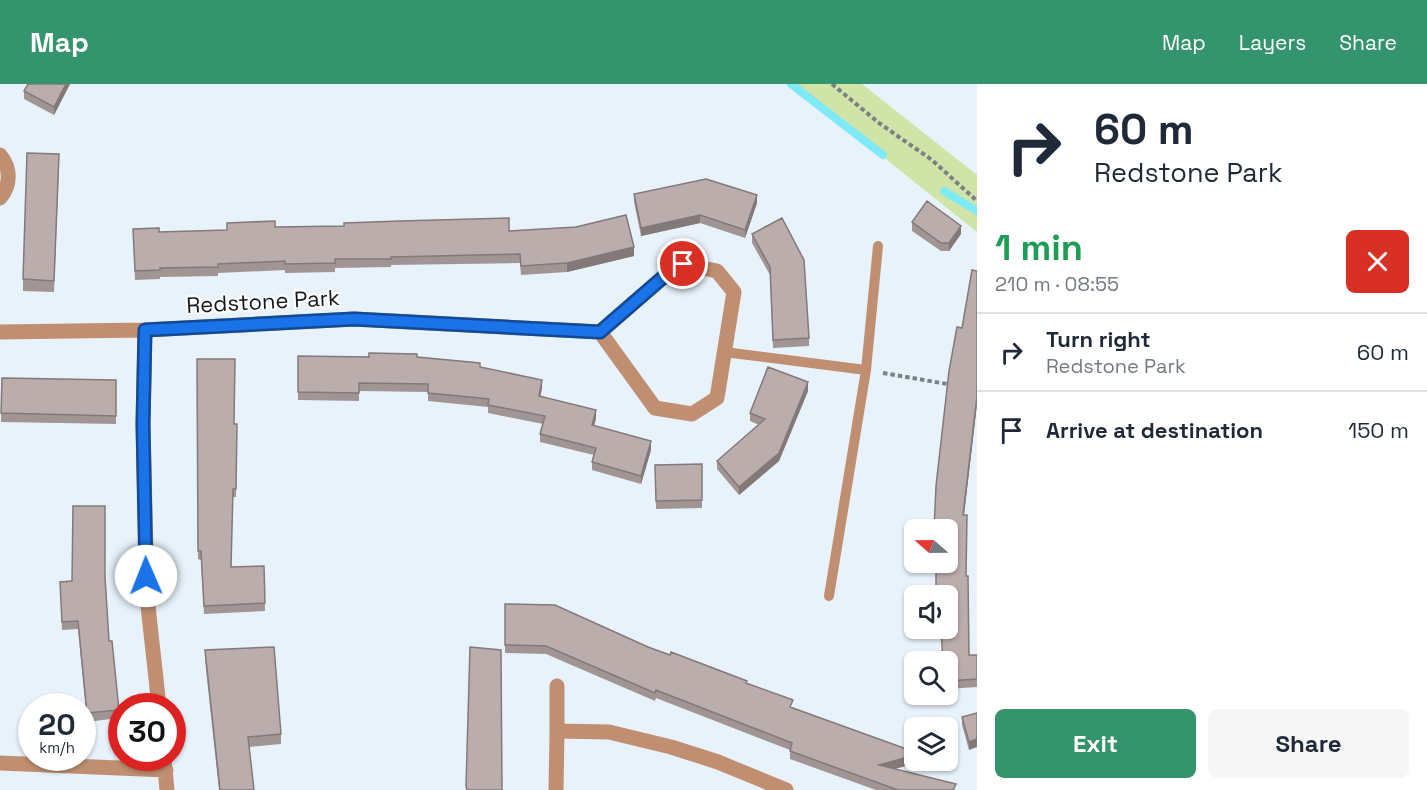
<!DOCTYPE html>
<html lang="en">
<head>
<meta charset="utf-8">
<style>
  body { margin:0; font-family:"Space Grotesk",sans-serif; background:#f6f6f7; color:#1f2937; height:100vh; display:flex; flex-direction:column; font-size:22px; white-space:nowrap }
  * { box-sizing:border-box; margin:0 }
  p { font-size:20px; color:#747a83 }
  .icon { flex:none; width:33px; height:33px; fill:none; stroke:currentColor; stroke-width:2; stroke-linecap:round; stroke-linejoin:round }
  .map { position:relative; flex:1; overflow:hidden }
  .sheet { display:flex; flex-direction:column; background:#fff; width:450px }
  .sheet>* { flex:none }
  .guide { background:#fff; color:#1f2937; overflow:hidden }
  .needle { width:39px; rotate:290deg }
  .controls { position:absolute; left:904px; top:435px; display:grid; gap:12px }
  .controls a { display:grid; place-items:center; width:54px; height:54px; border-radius:9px; background:#fff; box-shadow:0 2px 4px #0004; font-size:30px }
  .speed { position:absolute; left:18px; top:609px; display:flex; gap:12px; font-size:30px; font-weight:700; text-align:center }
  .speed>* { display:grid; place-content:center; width:78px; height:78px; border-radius:50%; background:#fff; box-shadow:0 2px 4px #0004; line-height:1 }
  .speed small { font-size:15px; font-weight:400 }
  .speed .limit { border:9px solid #d22; background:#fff; color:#111 }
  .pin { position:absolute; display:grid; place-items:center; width:51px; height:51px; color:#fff; margin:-26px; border:3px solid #fff; border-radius:50%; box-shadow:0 2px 6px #0007 }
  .me { position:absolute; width:66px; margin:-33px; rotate:359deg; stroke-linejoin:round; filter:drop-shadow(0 0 4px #0008) }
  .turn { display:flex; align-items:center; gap:21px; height:126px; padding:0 18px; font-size:27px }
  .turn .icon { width:78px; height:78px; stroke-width:2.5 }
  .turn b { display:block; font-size:42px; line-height:51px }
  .round { display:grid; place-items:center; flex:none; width:63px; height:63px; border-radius:9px; background:#f6f6f7 }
  .head { display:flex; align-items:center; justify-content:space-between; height:102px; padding:0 18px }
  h1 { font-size:36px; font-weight:700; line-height:45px; color:#1e9e55 }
  .cta { display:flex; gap:12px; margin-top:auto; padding:12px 18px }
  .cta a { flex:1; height:69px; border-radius:9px; background:#34946d; color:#fff; font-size:24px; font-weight:700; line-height:69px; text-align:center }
  .cta a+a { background:#f6f6f7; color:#1f2937 }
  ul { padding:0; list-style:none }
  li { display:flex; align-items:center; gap:18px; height:78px; padding:0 18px; border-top:2px solid #e0e1e3 }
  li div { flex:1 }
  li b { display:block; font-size:22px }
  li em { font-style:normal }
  header { display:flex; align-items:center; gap:36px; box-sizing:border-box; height:84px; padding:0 30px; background:#34946d; color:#fff }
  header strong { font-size:28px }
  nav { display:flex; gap:33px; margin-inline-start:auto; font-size:21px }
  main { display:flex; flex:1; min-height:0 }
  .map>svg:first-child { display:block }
  .green { fill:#d0e4a8 }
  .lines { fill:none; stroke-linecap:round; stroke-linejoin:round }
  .stream { stroke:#7deaf5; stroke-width:8 }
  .path { stroke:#7b8187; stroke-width:4; stroke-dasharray:4.5 3; stroke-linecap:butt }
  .lane { stroke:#c08f71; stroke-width:10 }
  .street { stroke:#c08f71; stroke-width:15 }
  .wall { fill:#a19594 }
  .shaded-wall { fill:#837978 }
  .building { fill:#bbadac; stroke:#837978; stroke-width:1.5 }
  .route-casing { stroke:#114b97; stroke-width:15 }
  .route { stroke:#1a73e8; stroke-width:10 }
  .labels { text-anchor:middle; stroke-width:4.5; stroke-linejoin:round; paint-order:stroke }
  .street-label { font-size:22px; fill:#14171a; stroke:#fdfdfd }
</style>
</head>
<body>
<header>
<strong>Map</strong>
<nav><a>Map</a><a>Layers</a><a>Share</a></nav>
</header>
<main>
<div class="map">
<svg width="977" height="706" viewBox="0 0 977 706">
  <rect width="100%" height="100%" fill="#e8f2fb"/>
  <path class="green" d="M792 0H862L977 91V148Z"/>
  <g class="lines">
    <path class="stream" d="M791 0 883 71
      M944 107 977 127"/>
    <path class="path" d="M832 0 879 39 932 76 977 117
      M883 289 953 301"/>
    <path class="lane" d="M724 268 866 286
      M829 512 866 286 878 162"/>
    <path class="street" d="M0 71C11 84 11 101 0 114
      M145 246 143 340 147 513 159 622
      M0 248 145 246 354 235 600 248 668 189 683 180 717 187 734 208 717 314 692 330 655 324 600 248
      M557 647V602
      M164 674 167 706
      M0 679 166 686
      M556 706 557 647 609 648 671 663 718 678 786 706"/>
  </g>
  <path class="wall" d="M28 0H70L54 31 24 15V7Z
    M59 81 54 208 23 207V195Z
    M634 110 757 119 745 154 700 139 641 152 634 118Z
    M912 138 961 150 949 167H941L912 147Z
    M275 143 509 147 634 172 567 188 521 191 520 179 391 181V183L335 184V188L285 189V186L218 189V192L160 193V195L135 196 133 145 159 148 227 146Z
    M752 150 809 254V262L773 264 770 191 752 159Z
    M298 272 417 273 480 283 542 304 540 312 596 334 594 342 651 366 641 400 592 386V378L594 371 540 358V350L543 340 488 329V323L428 317V308L359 307V317L298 316Z
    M197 275 234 340H237L236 413H233L231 483 264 482 265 527 204 530 201 476 198 475Z
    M116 296V340L1 338V329Z
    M808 307 779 377 739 411 717 385V377L759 341 750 337V329Z
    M977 320 964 431 969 571H977V603L948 605V578L941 545H937L948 544 936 483H933V478H948Z
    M702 380V424L656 425 655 381Z
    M105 493 109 557 119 626V634L87 638 78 545 62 546 60 498Z
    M505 520 648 563 747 599 793 624 920 676V678L895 685 956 706H876L790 675V666L656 614 655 617 546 570 505 569Z
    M205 566 281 650V660L249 663 254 706H219L205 576Z
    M977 629 969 666 962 641V633Z"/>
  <path class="shaded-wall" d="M66 0H70L54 31V23Z
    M757 111V119L745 154V146Z
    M700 131V139L641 152V144Z
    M961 142V150L949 167V159Z
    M634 163V172L567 188V179Z
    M542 296V304L539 320V312Z
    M808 298V307L779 377 739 411V403Z
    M977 312V320L963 439V431Z
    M596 326V334L592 349V341Z
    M651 357V366L641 400V392Z
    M977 655V663L969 666V658Z
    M915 671V676H920V678L879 689V681Z"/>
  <path class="building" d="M28 0H66L54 23 24 7Z
    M27 69 59 70 54 197 23 195Z
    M706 95 757 111 745 146 700 131 641 144 634 110Z
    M927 117 961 142 949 159H941L912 138Z
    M626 131 634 163 567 179 521 182 520 170 391 173V175H335V179L285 180V177L218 180V183L160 184V186L135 187 133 145 159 144V148L227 146V139L275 137V143L344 142V139L400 137 509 134V147L576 143Z
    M782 134 804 176 809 254 773 256 770 183 752 150Z
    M972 186 977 187V312L963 431H967L966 492H968L969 571H977V595L948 597V578H943L941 544H948V512H936V478H948V446H934L936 402 949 287 957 243 962 244Z
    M369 269 417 270V273L480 279V283L542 296 539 312 596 326 592 341 651 357 641 392 592 378 596 364 540 350 545 332 488 321 489 315 428 309V300L359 299V309L298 308V272L369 273Z
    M197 275H235L234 340H237L236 405H233L231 483 264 482 265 519 204 522 201 467H198Z
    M768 283 808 298 779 369 739 403 717 377 765 335 750 329Z
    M2 294 116 296V332L1 329Z
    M702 380V416L656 417 655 381Z
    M73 422H105V493L109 557H112L119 626 87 629 78 537 62 538 60 498 72 497Z
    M505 520 555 521 648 563 670 571 671 568 747 597 746 599 793 616 790 623 915 668V671L879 681 956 700 953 706H898L790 667 792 659 656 606 655 609 546 562 505 561Z
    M274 563 281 650 248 653 254 706H220L205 566Z
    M470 563 501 566 502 706H467L466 702Z
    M977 629V655L969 658 962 633Z"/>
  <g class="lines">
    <defs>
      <path id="route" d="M146 492 143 340 145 246 354 235 600 248 668 189 683 180"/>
    </defs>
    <use href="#route" class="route-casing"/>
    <use href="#route" class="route"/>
  </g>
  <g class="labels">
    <g class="street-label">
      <text transform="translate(263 217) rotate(-3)" y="8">Redstone Park</text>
    </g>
  </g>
</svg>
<div class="controls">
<a><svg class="needle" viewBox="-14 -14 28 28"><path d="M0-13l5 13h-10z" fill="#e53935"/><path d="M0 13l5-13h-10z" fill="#747a83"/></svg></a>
<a><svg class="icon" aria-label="sound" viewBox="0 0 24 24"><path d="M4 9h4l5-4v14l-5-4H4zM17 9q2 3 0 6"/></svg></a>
<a><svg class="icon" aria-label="search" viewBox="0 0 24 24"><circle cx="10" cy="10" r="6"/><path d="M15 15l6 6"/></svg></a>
<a><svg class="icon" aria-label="layers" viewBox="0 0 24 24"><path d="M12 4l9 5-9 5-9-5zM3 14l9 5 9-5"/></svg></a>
</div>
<div class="speed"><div>20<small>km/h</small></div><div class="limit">30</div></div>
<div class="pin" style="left:683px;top:180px;background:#d93025"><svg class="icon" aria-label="arrive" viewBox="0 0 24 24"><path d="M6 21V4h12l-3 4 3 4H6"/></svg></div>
<svg class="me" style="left:146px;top:492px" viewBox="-20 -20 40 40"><circle r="19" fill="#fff"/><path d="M0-13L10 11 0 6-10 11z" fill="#1a73e8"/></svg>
</div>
<section class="sheet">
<div class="guide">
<div class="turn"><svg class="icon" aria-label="right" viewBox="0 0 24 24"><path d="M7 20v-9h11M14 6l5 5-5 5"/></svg><div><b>60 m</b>Redstone Park</div></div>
</div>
<div class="head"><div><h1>1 min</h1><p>210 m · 08:55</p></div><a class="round" style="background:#d93025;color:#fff"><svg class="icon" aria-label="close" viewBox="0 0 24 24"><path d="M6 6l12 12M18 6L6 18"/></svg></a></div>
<ul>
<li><svg class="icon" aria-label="right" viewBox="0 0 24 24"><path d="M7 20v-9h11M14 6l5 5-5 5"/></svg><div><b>Turn right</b><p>Redstone Park</p></div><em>60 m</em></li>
<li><svg class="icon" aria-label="arrive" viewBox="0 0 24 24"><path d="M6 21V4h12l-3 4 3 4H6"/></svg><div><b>Arrive at destination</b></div><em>150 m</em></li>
</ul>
<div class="cta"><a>Exit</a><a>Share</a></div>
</section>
</main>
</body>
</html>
